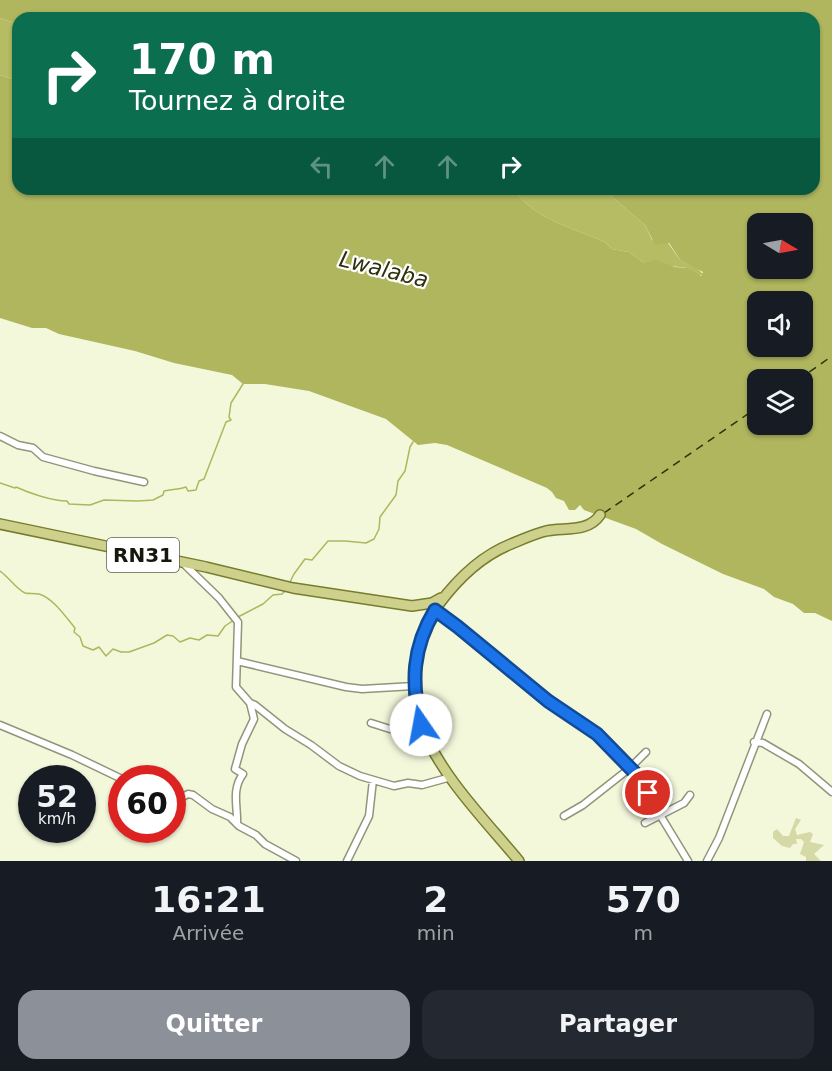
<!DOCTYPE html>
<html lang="fr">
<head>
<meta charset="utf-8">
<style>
  body { margin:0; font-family:"DejaVu Sans",sans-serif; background:#242831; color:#f1f3f6; height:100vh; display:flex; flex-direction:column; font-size:22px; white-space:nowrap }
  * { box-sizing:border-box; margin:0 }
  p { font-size:20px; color:#9ea1a6 }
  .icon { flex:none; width:33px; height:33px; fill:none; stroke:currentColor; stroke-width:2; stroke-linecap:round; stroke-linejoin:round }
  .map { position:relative; height:861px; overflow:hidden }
  .details { display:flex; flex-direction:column; background:#171b24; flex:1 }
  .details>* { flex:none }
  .top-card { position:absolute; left:12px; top:12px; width:808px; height:183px; border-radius:18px; box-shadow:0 2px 4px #0004; background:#0b6e4f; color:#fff; overflow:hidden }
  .needle { width:39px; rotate:100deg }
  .tools { position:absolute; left:747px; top:213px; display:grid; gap:12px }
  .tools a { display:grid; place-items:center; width:66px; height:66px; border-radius:12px; background:#171b24; box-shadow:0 2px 4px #0004; font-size:30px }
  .speed { position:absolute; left:18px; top:765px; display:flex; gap:12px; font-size:30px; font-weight:700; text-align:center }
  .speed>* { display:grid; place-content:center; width:78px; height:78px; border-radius:50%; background:#171b24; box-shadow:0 2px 4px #0004; line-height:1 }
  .speed small { font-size:15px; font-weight:400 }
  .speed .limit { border:9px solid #d22; background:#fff; color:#111 }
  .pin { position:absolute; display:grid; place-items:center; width:51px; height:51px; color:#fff; margin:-26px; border:3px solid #fff; border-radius:50%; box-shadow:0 2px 6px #0007 }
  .me { position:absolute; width:66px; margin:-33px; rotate:348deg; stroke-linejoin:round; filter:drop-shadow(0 0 4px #0008) }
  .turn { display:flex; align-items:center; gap:21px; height:126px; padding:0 18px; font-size:27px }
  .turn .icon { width:78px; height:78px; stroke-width:2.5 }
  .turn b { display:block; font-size:42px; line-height:51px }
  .lanes { display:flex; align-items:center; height:57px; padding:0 18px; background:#0003; justify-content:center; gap:30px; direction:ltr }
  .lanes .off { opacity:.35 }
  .eta { display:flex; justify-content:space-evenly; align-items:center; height:102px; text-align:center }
  .eta b { font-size:36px; font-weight:700; line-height:42px }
  .button { display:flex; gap:12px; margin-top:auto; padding:12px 18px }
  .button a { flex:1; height:69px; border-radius:18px; background:#8c9099; color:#fff; font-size:24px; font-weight:700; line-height:69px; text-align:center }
  .button a+a { background:#242831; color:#f1f3f6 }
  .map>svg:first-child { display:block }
  .green { fill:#d4d9a5 }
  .forest { fill:#b5bc64 }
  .water { fill:#afb65e; fill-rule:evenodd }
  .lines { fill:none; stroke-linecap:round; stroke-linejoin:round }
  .stream { stroke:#afb65e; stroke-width:1.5 }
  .ferry { stroke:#2f310b; stroke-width:1.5; stroke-dasharray:8 6; stroke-linecap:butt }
  .street-casing { stroke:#92957b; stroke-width:9 }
  .primary-casing { stroke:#787c2e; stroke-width:12 }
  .street { stroke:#fff; stroke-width:6 }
  .primary { stroke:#cdd18c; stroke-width:9 }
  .route-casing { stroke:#114b97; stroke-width:15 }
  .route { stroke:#1a73e8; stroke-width:10 }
  .labels { text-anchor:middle; stroke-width:4.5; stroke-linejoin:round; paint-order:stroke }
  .shield { fill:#fff; stroke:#5c5d56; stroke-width:1.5 }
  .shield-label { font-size:20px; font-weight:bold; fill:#16170d }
  .water-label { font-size:22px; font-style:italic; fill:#2f310b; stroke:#fff }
</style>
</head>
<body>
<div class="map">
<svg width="832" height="861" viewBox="0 0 832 861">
  <rect width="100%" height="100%" fill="#f4f8db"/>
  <path class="green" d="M796 818 801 820 795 829 797 835 810 832 813 834 810 842 824 845 814 854 821 861H806V857L800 854 804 842 801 839H796L797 844H793L790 848 782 846 773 838V832L777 829 783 836H789Z"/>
  <path class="forest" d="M0 18 18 24V81L0 75Z
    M513 189H603L645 225 652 240 668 243 681 261 698 269 703 274 699 276 688 268 644 263 629 252 612 249 605 242C573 228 534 219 513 189Z"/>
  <path class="water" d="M0 0H832V621L815 613H804L793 604 774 597 764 589 723 574 662 544 636 529 584 510 580 505 575 510H569L564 501 556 498 552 492 547 488 447 445 435 443 418 445 386 419 309 391 265 384H243L232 375 174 363 135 351 59 334 46 328H32L0 318V75L18 81V189H513C534 219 573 228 605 242L612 249 629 252 644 263 656 260 675 267 688 268 701 276 703 272 681 261 669 243 655 245 645 225 603 189H814V18H18V24L0 18ZM758 224H802V268H758ZM758 302H802V346H758ZM758 380H802V424H758Z"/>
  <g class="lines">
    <path class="stream" d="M0 483 15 488 16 487C29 493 52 501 67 501L69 504 90 505 104 500 138 501 153 500 163 495 164 491C172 489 178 490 186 487L188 491 196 490 199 481 204 479 226 422 231 420 229 417 231 403 243 384
      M0 571C9 577 15 588 25 593 29 594 34 593 39 594 53 598 65 616 75 628L74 632 80 637 83 646 93 650 99 647 106 656 113 649 121 652H129L154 643 167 635 173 636 180 642 190 638 199 640 207 635 218 636 225 626 234 620
      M290 582 294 574 305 559 312 560 328 541H345L366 543 374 539 379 529 380 517 396 495 398 481 405 471 410 447 413 442
      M238 617 263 604 273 595 282 594 285 591"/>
    <path class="ferry" d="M798 380 832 356
      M604 513 758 407"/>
    <defs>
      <path id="street" d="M0 436 18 445 33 448 43 457 94 471 144 482
        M184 564 219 598 238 622 236 687 250 703 255 705 285 729 311 745 339 766 360 776 394 786 408 783 422 785 451 777
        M435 610 458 627 547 701 597 734 609 747 618 754 646 786 654 805 688 861
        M237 661 346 687 362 689 414 686
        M371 723 390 729 421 725
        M0 725 72 755 122 779
        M754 742 763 743 799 764 832 792
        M172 799H179L188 794 193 795 212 809 230 817 239 826 256 835 265 844 296 861
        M564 816 583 805 630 768 646 752
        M645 823 684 803 690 795
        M237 824C238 807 231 790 243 774L235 769 242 744 254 719 250 703
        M347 861 369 816 373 780
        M707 861 719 838 767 714"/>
      <path id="primary" d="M0 524 206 567 293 588 412 606 432 603 441 598
        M519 861C485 820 440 775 421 725 412 701 412 673 419 649 424 632 429 618 439 604 459 577 481 556 511 544 523 539 534 534 546 531 564 527 588 533 600 515"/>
    </defs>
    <use href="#street" class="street-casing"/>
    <use href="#primary" class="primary-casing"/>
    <use href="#street" class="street"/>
    <use href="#primary" class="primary"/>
  </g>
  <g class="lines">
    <defs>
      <path id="route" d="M421 725C411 683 412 648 435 610L458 627 548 701 597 734 639 777 646 786 648 793"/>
    </defs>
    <use href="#route" class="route-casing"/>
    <use href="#route" class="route"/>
  </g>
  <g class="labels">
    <rect class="shield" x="107" y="538" width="72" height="34" rx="4.5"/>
    <g class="shield-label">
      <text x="143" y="562">RN31</text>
    </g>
    <g class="water-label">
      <text transform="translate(384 269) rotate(14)" y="8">Lwalaba</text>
    </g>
  </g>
</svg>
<div class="tools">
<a><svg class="needle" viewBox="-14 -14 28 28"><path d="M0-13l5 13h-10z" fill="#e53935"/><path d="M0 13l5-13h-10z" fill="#9ea1a6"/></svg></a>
<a><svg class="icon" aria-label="sound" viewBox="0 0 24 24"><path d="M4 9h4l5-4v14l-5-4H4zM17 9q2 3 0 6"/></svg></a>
<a><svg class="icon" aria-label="layers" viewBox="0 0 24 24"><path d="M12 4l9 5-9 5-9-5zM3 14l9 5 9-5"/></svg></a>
</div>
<div class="speed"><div>52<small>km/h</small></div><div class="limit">60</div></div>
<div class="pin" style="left:648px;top:793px;background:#d93025"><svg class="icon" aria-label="arrive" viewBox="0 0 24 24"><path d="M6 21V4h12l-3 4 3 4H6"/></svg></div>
<svg class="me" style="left:421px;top:725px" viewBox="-20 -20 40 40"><circle r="19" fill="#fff"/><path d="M0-13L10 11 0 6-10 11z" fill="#1a73e8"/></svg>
<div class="top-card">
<div class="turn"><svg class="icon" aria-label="right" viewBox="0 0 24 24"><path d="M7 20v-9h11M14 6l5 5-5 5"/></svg><div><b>170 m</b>Tournez à droite</div></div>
<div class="lanes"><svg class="icon off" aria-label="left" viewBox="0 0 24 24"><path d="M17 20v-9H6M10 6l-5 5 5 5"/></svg><svg class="icon off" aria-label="ahead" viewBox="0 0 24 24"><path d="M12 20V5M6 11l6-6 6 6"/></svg><svg class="icon off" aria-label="ahead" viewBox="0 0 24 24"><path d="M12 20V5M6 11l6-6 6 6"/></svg><svg class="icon" aria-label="right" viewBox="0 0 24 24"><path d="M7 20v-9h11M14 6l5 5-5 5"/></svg></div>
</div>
</div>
<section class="details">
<div class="eta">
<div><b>16:21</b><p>Arrivée</p></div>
<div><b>2</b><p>min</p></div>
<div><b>570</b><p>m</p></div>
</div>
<div class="button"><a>Quitter</a><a>Partager</a></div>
</section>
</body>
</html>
